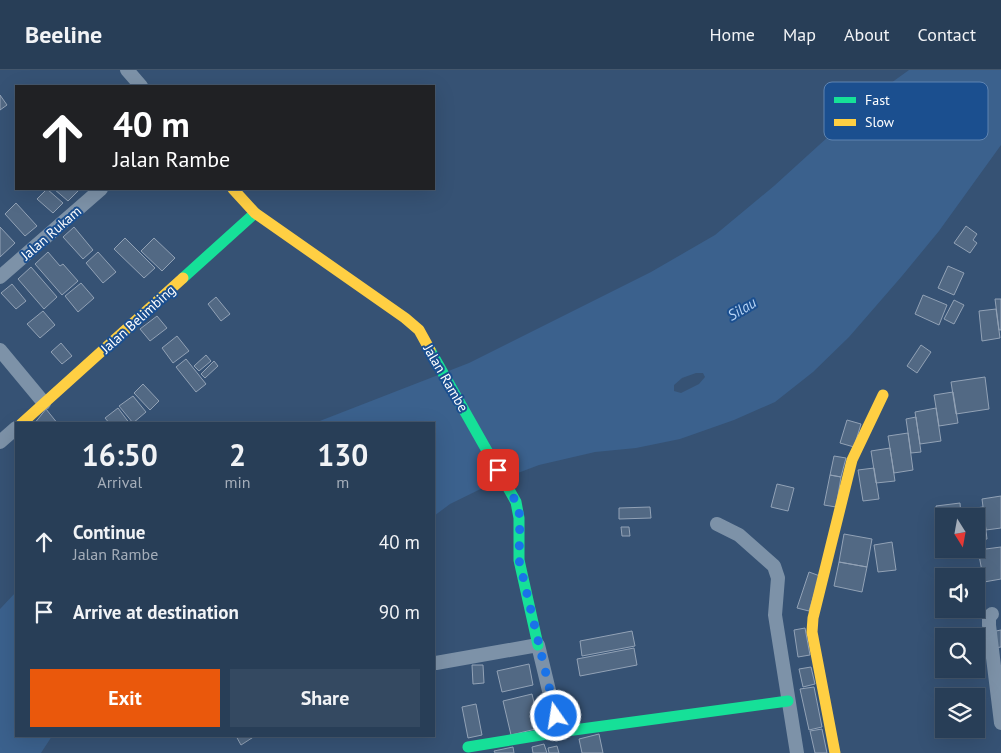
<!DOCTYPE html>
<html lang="en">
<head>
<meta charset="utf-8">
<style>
  body { margin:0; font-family:"PT Sans",sans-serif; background:#344961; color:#f1f3f6; height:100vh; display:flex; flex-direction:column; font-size:19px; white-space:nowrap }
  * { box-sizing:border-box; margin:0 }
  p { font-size:16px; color:#a5aeba }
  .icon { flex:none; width:28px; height:28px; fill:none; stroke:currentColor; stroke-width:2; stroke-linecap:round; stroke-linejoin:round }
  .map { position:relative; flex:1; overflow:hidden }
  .details { position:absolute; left:15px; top:352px; width:420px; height:315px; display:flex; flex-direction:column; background:#283e57; border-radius:0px; box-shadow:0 5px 20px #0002,0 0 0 1px #44576d }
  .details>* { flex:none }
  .top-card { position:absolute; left:15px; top:15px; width:420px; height:105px; border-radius:0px; box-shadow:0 5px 20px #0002,0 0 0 1px #44576d; background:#202124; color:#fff; overflow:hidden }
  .needle { width:32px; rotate:169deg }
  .tools { position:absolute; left:935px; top:438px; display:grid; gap:10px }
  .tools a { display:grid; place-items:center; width:50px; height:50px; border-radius:0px; background:#283e57; box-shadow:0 5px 20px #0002,0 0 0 1px #44576d; font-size:25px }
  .pin { position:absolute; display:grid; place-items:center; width:42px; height:42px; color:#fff; margin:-21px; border-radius:10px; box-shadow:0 2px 8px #0006 }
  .me { position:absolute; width:55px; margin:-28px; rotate:347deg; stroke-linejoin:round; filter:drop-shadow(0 0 4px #0008) }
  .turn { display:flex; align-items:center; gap:18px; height:105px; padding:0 15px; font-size:22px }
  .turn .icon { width:65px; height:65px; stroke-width:2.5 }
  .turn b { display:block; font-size:35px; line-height:42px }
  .eta { display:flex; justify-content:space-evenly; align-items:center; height:85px; text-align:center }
  .eta b { font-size:30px; font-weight:800; line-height:35px }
  .primary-button { display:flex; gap:10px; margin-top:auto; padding:10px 15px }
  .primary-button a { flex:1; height:58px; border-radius:0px; background:#ea580c; color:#fff; font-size:20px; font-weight:800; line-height:58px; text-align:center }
  .primary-button a+a { background:#344961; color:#f1f3f6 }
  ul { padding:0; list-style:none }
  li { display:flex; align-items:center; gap:15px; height:70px; padding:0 15px }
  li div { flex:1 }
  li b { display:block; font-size:19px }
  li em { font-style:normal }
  header { display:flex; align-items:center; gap:30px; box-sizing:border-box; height:70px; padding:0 25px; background:#283e57; border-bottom:1px solid #44576d }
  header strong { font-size:24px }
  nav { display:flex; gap:28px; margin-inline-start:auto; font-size:18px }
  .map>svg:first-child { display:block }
  .water { fill:#3b618d; fill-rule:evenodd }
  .building { fill:#526984; stroke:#92a2b6 }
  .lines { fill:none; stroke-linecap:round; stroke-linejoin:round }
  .street { stroke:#7d92a8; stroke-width:14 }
  .fast { stroke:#16e098; stroke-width:11 }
  .slow { stroke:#ffcf43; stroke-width:11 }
  .route { stroke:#1a73e8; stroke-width:9; stroke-dasharray:0 16.2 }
  .labels { text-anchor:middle; stroke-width:4; stroke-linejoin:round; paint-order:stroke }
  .street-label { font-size:14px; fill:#fff; stroke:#1b4f8f }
  .water-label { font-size:15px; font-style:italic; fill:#b5d3f5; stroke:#1b4f8f }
  .key { fill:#1b4f8f; stroke:#5f84b1; stroke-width:1 }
  .key-label { font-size:14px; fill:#fff }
</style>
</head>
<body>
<header>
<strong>Beeline</strong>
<nav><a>Home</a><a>Map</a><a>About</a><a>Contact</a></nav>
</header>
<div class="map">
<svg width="1001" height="683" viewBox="0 0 1001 683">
  <rect width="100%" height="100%" fill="#365274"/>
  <path class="water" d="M909 0H1001V75L939 161 902 206 849 267 813 302 775 332 734 350 680 369 636 378 595 382 539 395 497 411 450 434 434 446V354H312L469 293 651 202 715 165 774 116 873 26ZM696 303H703L705 307 699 314 681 323 674 321V315L682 308Z
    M16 522V666H52L41 683H0V539Z"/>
  <path class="building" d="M0 25 7 35 0 40Z
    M47 119 63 133 53 143 37 129Z
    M54 119H80L68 131Z
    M16 133 37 156 25 166 5 144Z
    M966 156 977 164 973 170 977 173 970 183 954 173Z
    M0 157 15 173 0 187Z
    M74 157 93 180 83 189 63 167Z
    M125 168 155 198 144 208 114 179Z
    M154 168 175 188 162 201 141 181Z
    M48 182 60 196 63 194 78 211 62 225 35 194Z
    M98 182 116 202 103 213 86 193Z
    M948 196 964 203 954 225 938 218Z
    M31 197 57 227 44 239 18 209Z
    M81 213 94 228 78 242 65 226Z
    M12 214 26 231 16 239 1 223Z
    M923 225 947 235 939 255 915 244Z
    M216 227 230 244 221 251 208 234Z
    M995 229H1001V260H999Z
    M954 230 964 235 954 254 944 249Z
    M996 239 1000 268 982 271 979 241Z
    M43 241 55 255 40 268 27 254Z
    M157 246 167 258 150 271 140 259Z
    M177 266 189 281 173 293 162 278Z
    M61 273 72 286 62 294 51 282Z
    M921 275 931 282 917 303 907 296Z
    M206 285 211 291 199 301 194 296Z
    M186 289 206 314 196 322 176 297Z
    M214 291 218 296 205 308 201 304Z
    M985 307 989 339 956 344 951 312Z
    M143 314 159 331 150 340 134 323Z
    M953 322 958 353 939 356 934 325Z
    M133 326 146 342 133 353 119 336Z
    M118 338 130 354H110L105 348Z
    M936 338 941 371 920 374 915 342Z
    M46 339 58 354H34Z
    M916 347 921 382 911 383 906 349Z
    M847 350 861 354 854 377 840 373Z
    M908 363 913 400 894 403 888 366Z
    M890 378 895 411 876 413 871 381Z
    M834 386 846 388 841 407 830 405Z
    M874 398 879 429 863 431 858 400Z
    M830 405 841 407 836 437 824 435Z
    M777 414 794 418 788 441 771 437Z
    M1001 426V458L986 460 982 429Z
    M960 433 961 446H944V470L941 471 936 436Z
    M650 437 651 448 619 449V438Z
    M983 437 987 469 976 471V446H961V440Z
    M621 457H629L630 466H622Z
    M844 464 872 469 867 497 839 492Z
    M892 472 896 500 878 502 874 475Z
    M1001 477V509L984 512 978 480Z
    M839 492 867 497 862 522 834 516Z
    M809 502 820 506 809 541 797 538Z
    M805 558 810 585 798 587 794 560Z
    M1001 560V577L995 578 991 562Z
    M632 561 635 576 582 586 580 571Z
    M634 578 637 595 580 606 577 589Z
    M529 594 533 615 502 622 497 601Z
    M472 595H483L484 613 473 614Z
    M811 597 815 614 803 617 799 599Z
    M814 617 822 657 809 660 800 619Z
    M532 624 540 658 511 665 503 631Z
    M476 634 482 665 468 668 462 637Z
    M822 659 827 683H815L810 661Z
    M599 664 603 683H582L579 669Z
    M236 666H255L241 675Z
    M544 674 547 683H533L532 677Z
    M557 676 559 683H549L548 678Z
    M513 677 514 683H495L494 681Z"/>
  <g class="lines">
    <path class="street" d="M127 0 141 16
      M0 207 101 119
      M0 280 44 333
      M0 372 16 358
      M717 454 739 465 774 496 778 508 775 545 797 683
      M992 544 989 547V555L1001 653
      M436 593 538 575 559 662"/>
    <path class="fast" d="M183 208 255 143
      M430 280 516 432 519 448V490L538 575
      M468 677 559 662 788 631"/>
    <path class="slow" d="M233 119 255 143 405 248 419 260 430 280
      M21 354 183 208
      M835 683 812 562 813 548 852 390 883 325"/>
  </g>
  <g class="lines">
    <path class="route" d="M498 400 516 432 520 446 519 490 556 646"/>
  </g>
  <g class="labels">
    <g class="street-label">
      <text transform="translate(51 163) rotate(-41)" y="5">Jalan Rukam</text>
      <text transform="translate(138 249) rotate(-42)" y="5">Jalan Belimbing</text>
      <text transform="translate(446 308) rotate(60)" y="5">Jalan Rambe</text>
    </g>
    <g class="water-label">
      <text transform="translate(742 239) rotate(-31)" y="5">Silau</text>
    </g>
  </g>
  <rect x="824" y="12" width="164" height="58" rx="8" class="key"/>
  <rect x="834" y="27" width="22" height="6" fill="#16e098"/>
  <rect x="834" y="49" width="22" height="7" fill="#ffcf43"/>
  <g class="key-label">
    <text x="865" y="35">Fast</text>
    <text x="865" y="57">Slow</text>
  </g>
</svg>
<div class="tools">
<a><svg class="needle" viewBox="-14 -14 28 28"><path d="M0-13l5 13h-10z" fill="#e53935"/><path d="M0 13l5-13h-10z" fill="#a5aeba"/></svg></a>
<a><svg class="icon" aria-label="sound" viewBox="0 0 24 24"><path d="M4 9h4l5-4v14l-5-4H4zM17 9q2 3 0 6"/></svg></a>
<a><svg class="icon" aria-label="search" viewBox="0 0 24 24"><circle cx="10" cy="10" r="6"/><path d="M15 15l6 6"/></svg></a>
<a><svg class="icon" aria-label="layers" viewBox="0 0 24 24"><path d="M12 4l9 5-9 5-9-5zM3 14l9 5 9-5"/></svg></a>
</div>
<div class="pin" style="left:498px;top:400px;background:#d93025"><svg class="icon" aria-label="arrive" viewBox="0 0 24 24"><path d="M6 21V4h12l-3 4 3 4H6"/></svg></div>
<svg class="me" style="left:556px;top:646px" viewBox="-20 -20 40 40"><circle r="17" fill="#1a73e8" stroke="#fff" stroke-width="3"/><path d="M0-11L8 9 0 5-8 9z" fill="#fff"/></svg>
<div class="top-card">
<div class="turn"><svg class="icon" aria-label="ahead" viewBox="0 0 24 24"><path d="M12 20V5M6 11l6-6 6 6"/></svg><div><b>40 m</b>Jalan Rambe</div></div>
</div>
<section class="details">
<div class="eta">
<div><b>16:50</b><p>Arrival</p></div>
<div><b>2</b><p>min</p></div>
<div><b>130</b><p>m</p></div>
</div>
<ul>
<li><svg class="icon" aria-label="ahead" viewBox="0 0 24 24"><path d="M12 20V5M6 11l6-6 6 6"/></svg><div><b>Continue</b><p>Jalan Rambe</p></div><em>40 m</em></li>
<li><svg class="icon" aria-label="arrive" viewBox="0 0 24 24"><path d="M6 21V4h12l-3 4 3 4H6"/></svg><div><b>Arrive at destination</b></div><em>90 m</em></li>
</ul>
<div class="primary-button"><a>Exit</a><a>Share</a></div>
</section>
</div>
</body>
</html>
